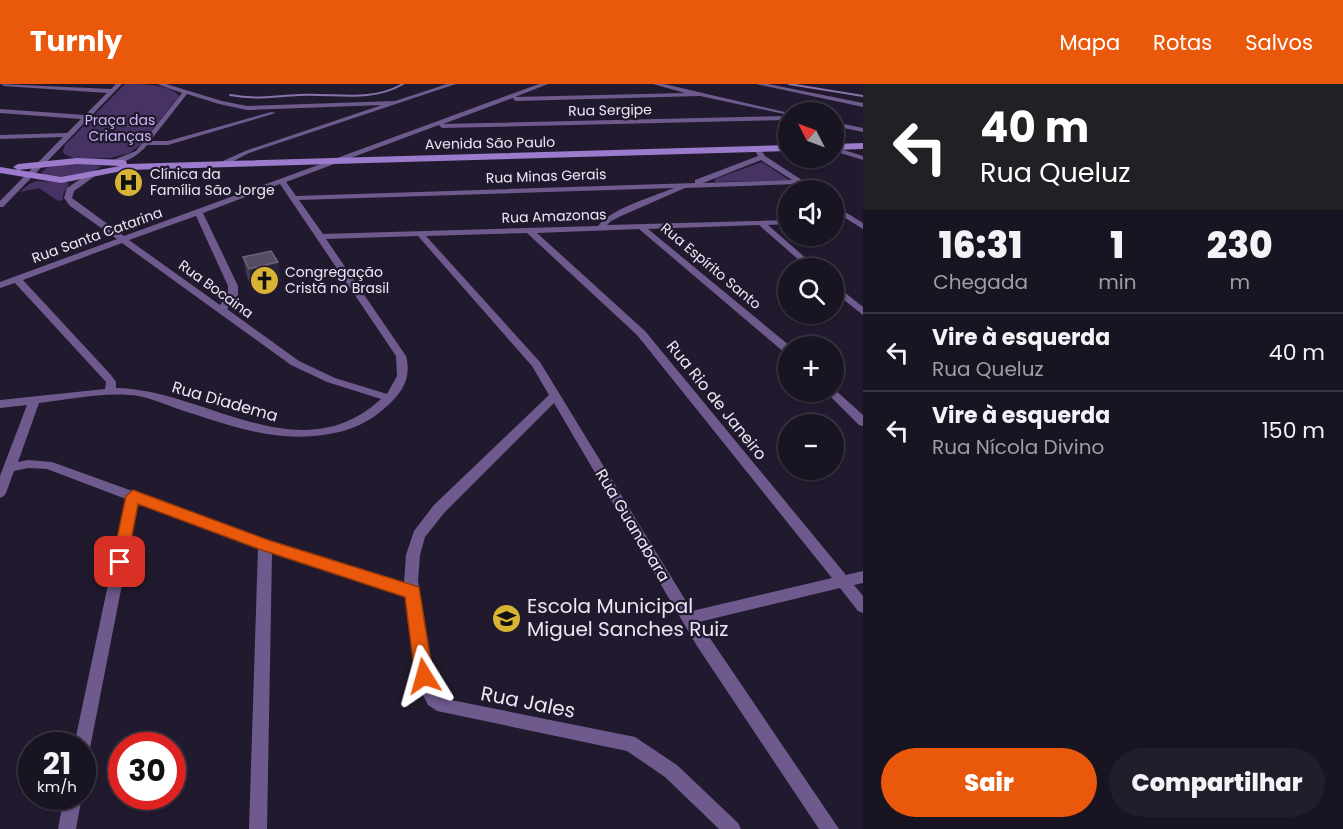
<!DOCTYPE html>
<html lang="pt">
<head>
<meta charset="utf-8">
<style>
  body { margin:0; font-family:Poppins,sans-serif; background:#221d2a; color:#f1f3f6; height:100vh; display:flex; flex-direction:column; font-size:22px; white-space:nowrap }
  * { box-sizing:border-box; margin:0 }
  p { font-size:20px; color:#9f9ea5 }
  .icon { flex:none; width:33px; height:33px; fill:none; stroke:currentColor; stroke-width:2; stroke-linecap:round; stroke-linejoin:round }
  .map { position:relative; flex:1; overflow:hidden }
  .drawer { display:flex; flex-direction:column; background:#191422; width:480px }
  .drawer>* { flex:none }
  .hud { background:#202124; color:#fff; overflow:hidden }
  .needle { width:39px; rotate:312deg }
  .controls { position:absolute; left:778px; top:18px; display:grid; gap:12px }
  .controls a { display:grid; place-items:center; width:66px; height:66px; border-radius:50%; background:#191422; box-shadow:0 2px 4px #0004,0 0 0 2px #373340; font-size:30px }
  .speed { position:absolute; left:18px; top:648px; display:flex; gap:12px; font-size:30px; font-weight:700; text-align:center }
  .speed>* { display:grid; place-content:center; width:78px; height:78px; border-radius:50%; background:#191422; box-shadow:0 2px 4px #0004,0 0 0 2px #373340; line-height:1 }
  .speed small { font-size:15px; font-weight:400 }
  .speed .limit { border:9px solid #d22; background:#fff; color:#111 }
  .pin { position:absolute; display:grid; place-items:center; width:51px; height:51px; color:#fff; margin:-26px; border-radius:12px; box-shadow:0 3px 9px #0006 }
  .me { position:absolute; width:66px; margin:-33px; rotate:352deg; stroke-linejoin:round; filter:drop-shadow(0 0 4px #0008) }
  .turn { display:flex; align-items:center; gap:21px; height:126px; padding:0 18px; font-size:27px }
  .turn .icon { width:78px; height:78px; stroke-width:2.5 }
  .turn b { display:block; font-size:42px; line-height:51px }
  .eta { display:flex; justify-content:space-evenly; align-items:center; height:102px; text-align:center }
  .eta b { font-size:36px; font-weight:800; line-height:42px }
  .cta { display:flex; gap:12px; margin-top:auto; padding:12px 18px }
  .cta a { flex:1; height:69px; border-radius:36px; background:#ea580c; color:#fff; font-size:24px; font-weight:800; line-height:69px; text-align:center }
  .cta a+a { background:#221d2a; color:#f1f3f6 }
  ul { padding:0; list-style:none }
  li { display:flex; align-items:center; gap:18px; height:78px; padding:0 18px; border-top:2px solid #373340 }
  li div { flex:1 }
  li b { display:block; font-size:22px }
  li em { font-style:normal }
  header { display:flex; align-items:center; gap:36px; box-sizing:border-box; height:84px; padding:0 30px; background:#ea580c; color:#fff }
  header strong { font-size:28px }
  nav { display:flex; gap:33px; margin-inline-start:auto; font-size:21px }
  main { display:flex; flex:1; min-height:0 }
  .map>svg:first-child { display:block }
  .green { fill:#473264 }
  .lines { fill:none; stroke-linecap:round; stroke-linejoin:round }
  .stream { stroke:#8a72aa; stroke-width:2 }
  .street { fill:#6e5a8d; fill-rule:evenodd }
  .secondary { fill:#9c7bcd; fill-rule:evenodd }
  .wall { fill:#423a4f }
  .shaded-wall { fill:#2d253b }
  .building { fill:#544c61; stroke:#6c6478; stroke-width:1.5 }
  .route { fill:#ea580c; stroke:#983908; stroke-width:1.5 }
  .labels { text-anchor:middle; stroke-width:4.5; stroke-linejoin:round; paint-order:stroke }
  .far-street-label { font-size:14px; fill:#ebe6f4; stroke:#211a2e }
  .far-park-label { font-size:14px; fill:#cbb4f3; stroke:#211a2e }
  .far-poi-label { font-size:14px; fill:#ebe6f4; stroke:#211a2e; text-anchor:start }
  .street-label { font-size:16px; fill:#ebe6f4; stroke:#211a2e }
  .near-poi-label { font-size:20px; fill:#ebe6f4; stroke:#211a2e; text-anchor:start }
  .near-street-label { font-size:20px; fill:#ebe6f4; stroke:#211a2e }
</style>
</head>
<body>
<header>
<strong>Turnly</strong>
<nav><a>Mapa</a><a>Rotas</a><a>Salvos</a></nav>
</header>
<main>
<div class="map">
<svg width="863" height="745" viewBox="0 0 863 745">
  <rect width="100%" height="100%" fill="#211a2e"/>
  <path class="green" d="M125 0C140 0 171 0 179 12L140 61 129 69 111 74 75 75 64 70 63 67 65 61Z
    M762 78 789 96 715 98V95Z
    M76 79 102 82C89 93 56 98 41 89L48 83Z
    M37 97 66 98 69 100 63 110V116L58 117 39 104 20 108 29 100Z"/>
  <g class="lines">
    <path class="stream" d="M789 0 863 12
      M230 11C254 16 275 12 299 11 335 9 370 19 403 0"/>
    <path class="street" d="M1 0 111 5 116 0H122L3 123H0V117L63 53 0 55V51L67 49 81 35 0 29V25L85 31 107 9 4 2Z
      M157 0H166L222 17 247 22 395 17 447 0H456L249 69 226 81 222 79 223 77 245 67 382 21 247 26 219 20 187 10 150 57H168L271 28 276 29 168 61H147C139 71 126 79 113 80V76L136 67 182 9Z
      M539 0H548L515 13 685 9 653 0H664L789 29V31L700 12 515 17 513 14 443 40 789 32V36L442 44 439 41 286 98 296 112 695 99V96L758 72 754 65 758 63 760 64 765 72 814 104V106H807L798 100 685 104 621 132 611 137 607 141 789 136V140L768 141 817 184H808L759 141 648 145 790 262 789 270 785 269 639 145 537 149 645 247 846 491 863 487V499L854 501 863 512V529L858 527 840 504 699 538 839 745H819L697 562 554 319 444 429 425 453 420 471 418 497 436 603 440 611 446 615 635 653 677 681 738 739 741 745H719L665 693 627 667 437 627 428 621 420 605 406 512 272 469 267 745H249L258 464 138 419 90 664 88 670 82 672V662H74L126 415 47 385 28 384 14 387 6 409 4 412 0 414V392L27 321 0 324V316L105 305 106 298 15 199 0 204V198L117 155 70 122 64 114 67 104 88 90 95 92 74 107 72 114 124 152ZM761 76 792 96 703 99ZM280 100 396 272 397 292 387 310 335 294 299 277 227 225 238 211V202L203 129ZM674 104C650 114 614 123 598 142L323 150 299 116ZM196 132 228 202V211L220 221 129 156ZM527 149 637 251 832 494 692 527 540 278 426 152ZM418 152 532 282 549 311 434 421 414 447 406 471 404 499 268 456 52 378 28 376 18 378 39 319C71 315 107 307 139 312 152 315 165 320 178 325 228 341 276 360 329 350 350 347 370 338 386 323 402 309 412 294 406 272L326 155ZM122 159 291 281 327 298 381 315C300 390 204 305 116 304V298L111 291 23 196Z
      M756 0H768L863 19V23Z
      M834 38 863 44V48L834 42Z
      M834 63 863 72V76L834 67Z
      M834 121 863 139V145L834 127Z
      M834 200 863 223V231L834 208Z
      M834 305 863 331V342L859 341 826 308H834Z
      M64 712H82L76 745H58Z"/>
    <path class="secondary" d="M863 59V65L834 66V60Z
      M789 61V67L127 86 61 99 0 89V83L61 93 120 82 77 80 18 86 13 83 18 80 77 74 123 76 126 77 127 80Z"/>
  </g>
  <path class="wall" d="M243 173 281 198 253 205 247 193Z"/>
  <path class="shaded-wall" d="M278 178 281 198 253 205 249 185Z"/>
  <path class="building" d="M271 167 278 178 249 185 243 173Z"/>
  <path class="route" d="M133 406 268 456 419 503 433 592 431 598 424 601 418 598 415 592 405 513 259 465 138 420 127 478 125 483 120 485 114 483 112 478 126 412Z"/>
  <defs>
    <symbol id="hospital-disc" viewBox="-11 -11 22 22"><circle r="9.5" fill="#d9b334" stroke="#211a2e"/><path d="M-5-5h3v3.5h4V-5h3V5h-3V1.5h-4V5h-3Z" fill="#111"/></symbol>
    <symbol id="church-disc" viewBox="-11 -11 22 22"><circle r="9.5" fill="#d9b334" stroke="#211a2e"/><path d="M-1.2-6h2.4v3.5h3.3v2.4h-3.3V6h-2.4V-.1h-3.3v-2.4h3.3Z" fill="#111"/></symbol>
    <symbol id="school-disc" viewBox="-11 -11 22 22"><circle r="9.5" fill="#d9b334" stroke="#211a2e"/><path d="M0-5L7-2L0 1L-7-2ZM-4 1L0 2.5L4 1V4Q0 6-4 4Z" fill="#111"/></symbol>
  </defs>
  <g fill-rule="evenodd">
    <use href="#hospital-disc" x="112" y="82" width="33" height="33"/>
    <use href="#church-disc" x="248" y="180" width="33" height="33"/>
    <use href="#school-disc" x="490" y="518" width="33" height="33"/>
  </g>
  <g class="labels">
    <g class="far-street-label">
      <text transform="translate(610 26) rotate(-1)" y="5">Rua Sergipe</text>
      <text transform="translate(490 59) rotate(-1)" y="5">Avenida São Paulo</text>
      <text transform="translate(546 92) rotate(-2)" y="5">Rua Minas Gerais</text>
      <text transform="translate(554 132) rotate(-2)" y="5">Rua Amazonas</text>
      <text transform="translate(97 151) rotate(-20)" y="5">Rua Santa Catarina</text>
      <text transform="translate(711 182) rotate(40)" y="5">Rua Espírito Santo</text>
      <text transform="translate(216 205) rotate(36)" y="5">Rua Bocaina</text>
    </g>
    <g class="far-park-label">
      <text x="120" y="41">Praça das<tspan x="120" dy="16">Crianças</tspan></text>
    </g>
    <g class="far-poi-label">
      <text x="150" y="95">Clínica da<tspan x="150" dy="16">Família São Jorge</tspan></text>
      <text x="285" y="193">Congregação<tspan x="285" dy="16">Cristã no Brasil</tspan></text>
    </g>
    <g class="street-label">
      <text transform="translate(717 316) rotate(51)" y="6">Rua Rio de Janeiro</text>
      <text transform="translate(225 317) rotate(16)" y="6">Rua Diadema</text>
      <text transform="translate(633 441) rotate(59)" y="6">Rua Guanabara</text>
    </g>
    <g class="near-poi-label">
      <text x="527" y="529">Escola Municipal<tspan x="527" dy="23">Miguel Sanches Ruiz</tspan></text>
    </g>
    <g class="near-street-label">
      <text transform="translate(528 618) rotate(11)" y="7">Rua Jales</text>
    </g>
  </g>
</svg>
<div class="controls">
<a><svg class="needle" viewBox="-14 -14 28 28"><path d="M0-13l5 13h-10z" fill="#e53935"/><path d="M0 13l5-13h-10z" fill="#9f9ea5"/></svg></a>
<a><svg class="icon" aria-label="sound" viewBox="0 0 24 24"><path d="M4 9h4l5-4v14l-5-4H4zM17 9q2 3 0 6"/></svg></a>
<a><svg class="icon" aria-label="search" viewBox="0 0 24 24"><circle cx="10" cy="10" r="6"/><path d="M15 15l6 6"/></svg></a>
<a>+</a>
<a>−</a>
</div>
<div class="speed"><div>21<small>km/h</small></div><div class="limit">30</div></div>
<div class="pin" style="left:120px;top:478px;background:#d93025"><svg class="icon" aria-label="arrive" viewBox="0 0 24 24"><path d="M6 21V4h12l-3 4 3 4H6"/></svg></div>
<svg class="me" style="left:424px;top:592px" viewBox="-20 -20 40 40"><path d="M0-17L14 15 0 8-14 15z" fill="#ea580c" stroke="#fff" stroke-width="4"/></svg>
</div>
<section class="drawer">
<div class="hud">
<div class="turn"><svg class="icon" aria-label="left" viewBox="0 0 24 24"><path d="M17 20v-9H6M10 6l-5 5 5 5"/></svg><div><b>40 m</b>Rua Queluz</div></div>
</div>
<div class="eta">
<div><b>16:31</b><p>Chegada</p></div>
<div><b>1</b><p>min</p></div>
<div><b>230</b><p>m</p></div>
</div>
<ul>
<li><svg class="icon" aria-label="left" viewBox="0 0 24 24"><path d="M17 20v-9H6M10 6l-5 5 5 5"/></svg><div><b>Vire à esquerda</b><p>Rua Queluz</p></div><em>40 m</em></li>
<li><svg class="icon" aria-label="left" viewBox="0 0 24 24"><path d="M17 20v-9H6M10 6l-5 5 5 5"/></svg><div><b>Vire à esquerda</b><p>Rua Nícola Divino</p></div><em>150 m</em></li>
</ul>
<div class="cta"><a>Sair</a><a>Compartilhar</a></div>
</section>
</main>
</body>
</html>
